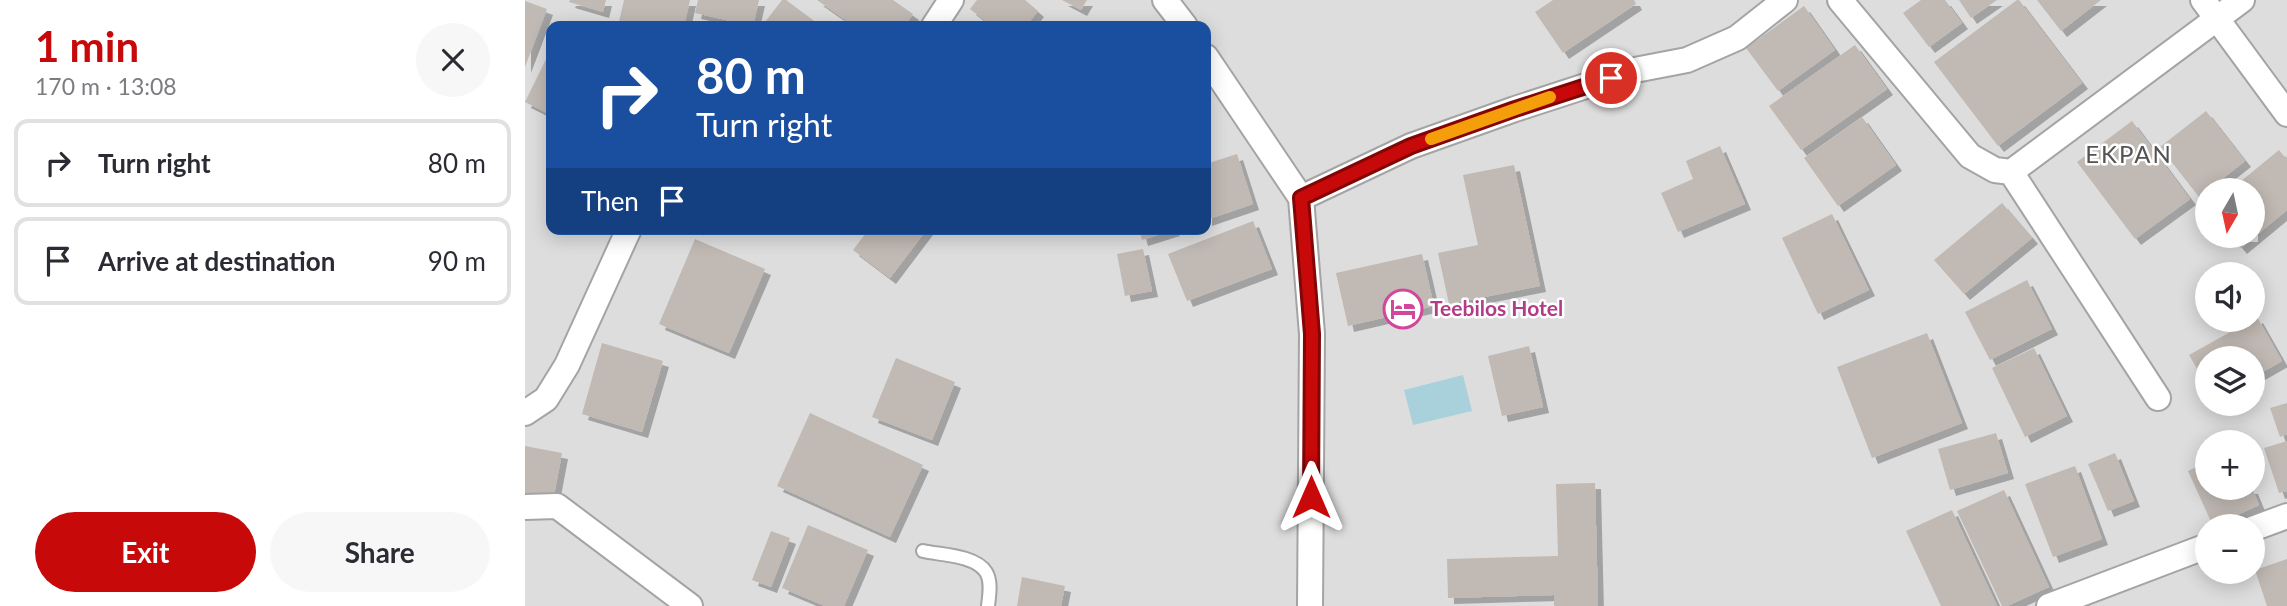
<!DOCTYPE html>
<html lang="en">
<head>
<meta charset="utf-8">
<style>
  body { margin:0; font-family:Lato,sans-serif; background:#f7f7f7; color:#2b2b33; height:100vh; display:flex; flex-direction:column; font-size:26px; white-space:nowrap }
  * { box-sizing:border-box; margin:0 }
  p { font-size:23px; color:#7c7c81 }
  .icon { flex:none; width:38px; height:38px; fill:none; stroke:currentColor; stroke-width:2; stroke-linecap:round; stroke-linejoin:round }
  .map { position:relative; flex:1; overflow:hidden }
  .drawer { display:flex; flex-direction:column; background:#fff; width:525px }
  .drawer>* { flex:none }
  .guide { position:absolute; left:21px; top:21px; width:665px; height:214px; border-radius:14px; box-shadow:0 4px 18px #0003; background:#1a4fa0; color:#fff; overflow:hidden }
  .needle { width:46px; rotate:189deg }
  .buttons { position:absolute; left:1670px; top:178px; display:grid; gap:14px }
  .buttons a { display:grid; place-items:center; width:70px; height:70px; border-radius:50%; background:#fff; box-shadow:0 4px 18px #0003; font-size:35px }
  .pin { position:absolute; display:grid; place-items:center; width:60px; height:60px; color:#fff; margin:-30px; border:4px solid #fff; border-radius:50%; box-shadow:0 2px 7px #0007 }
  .me { position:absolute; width:77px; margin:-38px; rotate:0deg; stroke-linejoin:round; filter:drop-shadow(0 0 5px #0008) }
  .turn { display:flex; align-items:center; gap:24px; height:147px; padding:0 35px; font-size:32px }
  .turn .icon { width:91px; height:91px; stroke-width:2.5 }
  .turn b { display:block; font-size:49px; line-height:60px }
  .then { display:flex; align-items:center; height:66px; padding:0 35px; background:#0003; gap:14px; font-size:26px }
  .round { display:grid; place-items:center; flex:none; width:74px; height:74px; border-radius:37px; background:#f7f7f7 }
  .head { display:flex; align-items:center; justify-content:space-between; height:119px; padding:0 35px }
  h1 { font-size:42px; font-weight:700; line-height:52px; color:#c7090a }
  .button { display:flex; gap:14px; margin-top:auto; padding:14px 35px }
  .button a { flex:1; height:80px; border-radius:42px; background:#c7090a; color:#fff; font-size:28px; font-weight:700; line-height:80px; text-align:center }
  .button a+a { background:#f7f7f7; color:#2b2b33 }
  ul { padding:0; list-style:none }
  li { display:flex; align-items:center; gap:21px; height:88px; margin:0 14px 10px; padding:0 21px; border:4px solid #e1e1e2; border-radius:14px }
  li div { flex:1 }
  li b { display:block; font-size:26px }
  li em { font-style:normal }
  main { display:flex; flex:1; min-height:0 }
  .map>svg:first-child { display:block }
  .residential { fill:#dedddd; fill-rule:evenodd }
  .water { fill:#a9d1dc }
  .building { fill:#c1b9b3; filter:url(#shadow) }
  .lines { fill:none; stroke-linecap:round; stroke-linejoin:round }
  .lane-casing { stroke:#a4a4a4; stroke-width:16 }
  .street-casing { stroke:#a4a4a4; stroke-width:28 }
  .lane { stroke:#fff; stroke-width:12 }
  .street { stroke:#fff; stroke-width:24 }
  .route-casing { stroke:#810606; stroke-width:18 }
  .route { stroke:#c7090a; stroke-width:12 }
  .slow { stroke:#f59e0b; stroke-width:12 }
  .labels { text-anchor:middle; stroke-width:5; stroke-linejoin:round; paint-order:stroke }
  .hotel-label { font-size:21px; font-weight:bold; fill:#b23c85; stroke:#fff; text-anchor:start }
  .quarter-label { font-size:24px; letter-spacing:2px; fill:#535353; stroke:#fff }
</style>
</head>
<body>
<main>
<section class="drawer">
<div class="head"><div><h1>1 min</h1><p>170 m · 13:08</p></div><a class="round"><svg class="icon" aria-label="close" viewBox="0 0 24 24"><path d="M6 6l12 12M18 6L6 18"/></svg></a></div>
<ul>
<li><svg class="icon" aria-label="right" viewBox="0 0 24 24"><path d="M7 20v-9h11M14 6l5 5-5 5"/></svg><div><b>Turn right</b></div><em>80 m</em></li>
<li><svg class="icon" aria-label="arrive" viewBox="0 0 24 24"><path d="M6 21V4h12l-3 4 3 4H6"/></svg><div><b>Arrive at destination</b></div><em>90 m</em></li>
</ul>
<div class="button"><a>Exit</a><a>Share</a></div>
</section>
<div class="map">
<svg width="1762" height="606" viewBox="0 0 1762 606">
  <defs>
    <filter id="shadow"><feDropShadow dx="6" dy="6" stdDeviation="0" flood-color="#0004"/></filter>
  </defs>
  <rect width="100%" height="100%" fill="#f0ede7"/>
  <path class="residential" d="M0 0H1762V606H0ZM26 26H681V229H26ZM1682 191H1727V236H1682ZM1682 275H1727V320H1682ZM1682 359H1727V404H1682ZM1682 443H1727V488H1682ZM1682 527H1727V572H1682Z"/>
  <path class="water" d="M938 375 947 411 888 425 879 390Z"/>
  <path class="building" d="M45 0H81L78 12 44 2Z
    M99 0H165L159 26H93Z
    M173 0H234L228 26 170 13Z
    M257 0H261L296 26H237Z
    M292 0H368L388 14 379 26H329Z
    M452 0H500L513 11 501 26H467L445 9Z
    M537 0H562L556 10Z
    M1028 0H1109L1111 4 1038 53 1010 12Z
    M1396 0H1420L1437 23 1404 47 1378 13Z
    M1434 0H1472L1446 18Z
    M1492 0H1494L1557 83 1473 146 1409 62Z
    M1512 0H1576L1536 31Z
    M0 1 22 9 0 67Z
    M1279 6 1310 50 1253 91 1221 48Z
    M1330 45 1362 89 1276 150 1244 106Z
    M26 49V115L0 102Z
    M1681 111 1720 161 1674 197 1635 147Z
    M1337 117 1371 165 1313 206 1279 158Z
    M1607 121 1665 199 1610 239 1552 162Z
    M1195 146 1220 204 1153 232 1136 193 1168 179 1161 161Z
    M1754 150 1762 160V210L1716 248 1706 236H1727V191H1704Z
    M712 154 728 204 681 220V164Z
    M989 165 1015 286 924 304 913 253 953 245 938 175Z
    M1477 203 1507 238 1439 294 1409 260Z
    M1307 214 1344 290 1293 314 1257 238Z
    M728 221 747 269 662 301 643 254Z
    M344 229H402L365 278 328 250Z
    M614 229H648L649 230 617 240Z
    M170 239 240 269 204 353 134 324Z
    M618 249 627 291 600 296 592 254Z
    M897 254 909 306 823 326 811 273Z
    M1502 280 1527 329 1465 360 1440 312Z
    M1732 317 1757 361 1727 378V359H1682V386L1664 355Z
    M1402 333 1437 423 1347 458 1312 367Z
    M77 343 138 361 117 432 57 414Z
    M1004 346 1018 407 977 416 963 356Z
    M1509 348 1542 416 1500 437 1467 368Z
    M371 358 430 382 407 440 347 417Z
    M1762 403V434L1755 437 1745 408Z
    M285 413 398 465 365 537 252 486Z
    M1471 433 1483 473 1425 490 1413 449Z
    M1762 441V491L1754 493 1739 448Z
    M0 446 37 453 27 506 0 501Z
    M1590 453 1609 501 1583 511 1563 464Z
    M1682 462V488H1727L1734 505 1688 526 1663 471Z
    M1550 466 1577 539 1528 557 1500 484Z
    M1070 483 1073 606H1029V595L923 598 922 559 1033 556 1031 484Z
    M1479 490 1524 587 1482 606H1477L1432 511Z
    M1427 510 1472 606H1416L1381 531Z
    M283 525 343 550 319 606H300L257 588Z
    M246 531 265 538 246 587 227 580Z
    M1762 559V606H1742L1730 570Z
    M497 577 540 586 536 606H492Z"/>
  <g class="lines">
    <defs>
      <path id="lane" d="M398 551C416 555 450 555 461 572 467 582 464 596 463 606"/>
      <path id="street" d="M640 0 660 26
        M1315 0 1445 156 1470 170 1486 172 1633 398
        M1678 0 1762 114
        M409 26 426 0
        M681 57 776 198 787 334 785 606
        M1486 172 1717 0
        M776 198 886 146 990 109 1110 70 1162 60 1212 38 1260 0
        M0 413 21 399 42 365 104 229
        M0 507 32 506 165 606
        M1727 529 1762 516
        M1524 606 1682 546"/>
    </defs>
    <use href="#lane" class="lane-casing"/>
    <use href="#street" class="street-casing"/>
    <use href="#lane" class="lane"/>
    <use href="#street" class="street"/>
  </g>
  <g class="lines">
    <defs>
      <path id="route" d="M786 497 787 334 776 198 886 146 990 109 1086 78"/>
    </defs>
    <use href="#route" class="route-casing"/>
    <use href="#route" class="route"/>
    <path class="slow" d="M906 139 1025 97"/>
  </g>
  <defs>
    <symbol id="hotel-ring" viewBox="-11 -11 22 22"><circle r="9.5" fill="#fff" stroke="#d1479c" stroke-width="1.5"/><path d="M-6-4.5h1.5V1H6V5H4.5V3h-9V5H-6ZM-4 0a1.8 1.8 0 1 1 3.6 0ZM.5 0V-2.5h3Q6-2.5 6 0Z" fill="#d1479c"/></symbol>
  </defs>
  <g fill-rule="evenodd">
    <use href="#hotel-ring" x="856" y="287" width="44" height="44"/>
  </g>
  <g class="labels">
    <g class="hotel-label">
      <text x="905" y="316">Teebilos Hotel</text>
    </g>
    <g class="quarter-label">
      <text x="1604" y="163">EKPAN</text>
    </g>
  </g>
</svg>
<div class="buttons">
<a><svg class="needle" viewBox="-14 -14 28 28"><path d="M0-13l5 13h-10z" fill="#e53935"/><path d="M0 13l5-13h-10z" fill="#7c7c81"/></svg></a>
<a><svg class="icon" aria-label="sound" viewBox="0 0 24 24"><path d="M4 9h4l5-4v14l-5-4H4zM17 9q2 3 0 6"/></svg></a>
<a><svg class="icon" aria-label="layers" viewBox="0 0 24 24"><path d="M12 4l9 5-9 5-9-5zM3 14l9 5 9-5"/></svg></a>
<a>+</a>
<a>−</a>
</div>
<div class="pin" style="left:1086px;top:78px;background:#d93025"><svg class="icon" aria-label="arrive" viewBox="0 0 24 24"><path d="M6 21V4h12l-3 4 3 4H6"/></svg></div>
<svg class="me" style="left:786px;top:497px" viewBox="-20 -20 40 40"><path d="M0-17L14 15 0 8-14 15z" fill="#c7090a" stroke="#fff" stroke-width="4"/></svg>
<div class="guide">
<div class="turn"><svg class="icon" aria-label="right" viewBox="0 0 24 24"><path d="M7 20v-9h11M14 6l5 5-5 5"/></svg><div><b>80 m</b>Turn right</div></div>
<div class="then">Then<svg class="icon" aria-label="arrive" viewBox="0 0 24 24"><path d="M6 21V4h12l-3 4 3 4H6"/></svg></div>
</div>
</div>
</main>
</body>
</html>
